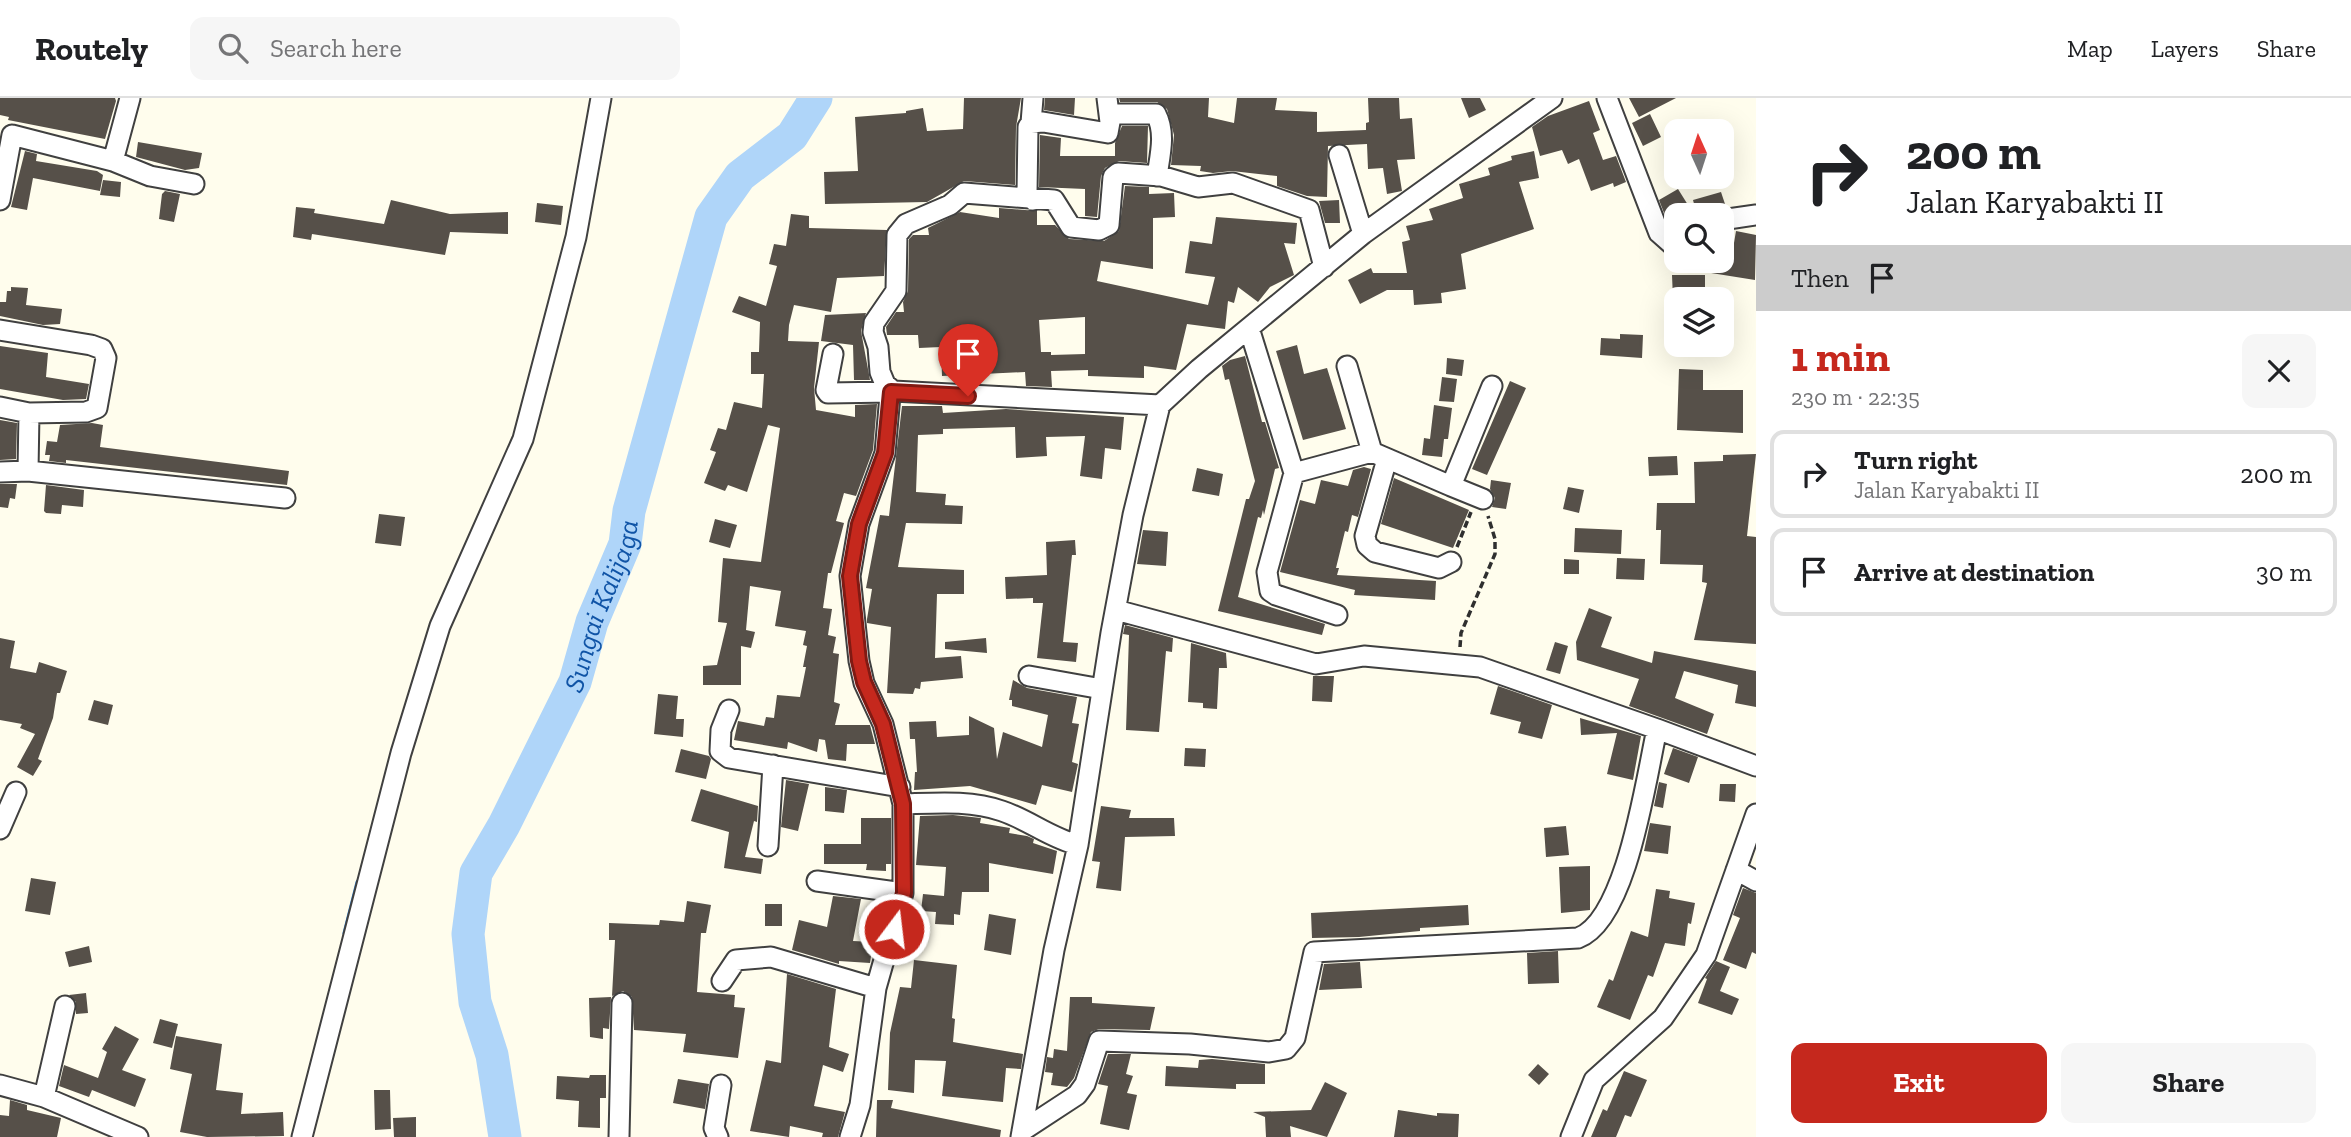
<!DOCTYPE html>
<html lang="en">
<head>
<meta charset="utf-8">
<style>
  body { margin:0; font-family:"Zilla Slab",serif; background:#f6f6f6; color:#202124; height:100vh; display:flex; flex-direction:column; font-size:26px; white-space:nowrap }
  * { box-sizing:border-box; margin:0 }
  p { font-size:23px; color:#757577 }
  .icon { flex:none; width:38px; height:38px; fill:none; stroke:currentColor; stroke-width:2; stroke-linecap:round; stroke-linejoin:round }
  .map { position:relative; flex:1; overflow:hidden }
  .sheet { display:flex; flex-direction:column; background:#fff; width:595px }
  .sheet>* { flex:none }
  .hud { background:#fff; color:#202124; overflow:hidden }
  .needle { width:46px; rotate:357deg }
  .buttons { position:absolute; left:1664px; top:21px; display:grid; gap:14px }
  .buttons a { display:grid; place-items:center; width:70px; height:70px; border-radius:14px; background:#fff; box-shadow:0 7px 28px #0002; font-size:35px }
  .pin { position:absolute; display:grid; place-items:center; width:60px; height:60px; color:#fff; margin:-72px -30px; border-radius:50% 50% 50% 0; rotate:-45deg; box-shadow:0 0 7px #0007 }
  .pin .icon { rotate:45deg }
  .me { position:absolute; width:77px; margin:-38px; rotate:15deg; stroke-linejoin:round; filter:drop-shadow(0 0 5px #0008) }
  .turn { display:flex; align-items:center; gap:24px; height:147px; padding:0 35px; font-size:32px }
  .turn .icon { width:91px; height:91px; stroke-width:2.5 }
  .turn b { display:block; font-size:49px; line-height:60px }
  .then { display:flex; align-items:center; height:66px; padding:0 35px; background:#0003; gap:14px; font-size:26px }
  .round { display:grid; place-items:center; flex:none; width:74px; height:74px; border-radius:14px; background:#f6f6f6 }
  .head { display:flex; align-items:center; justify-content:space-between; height:119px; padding:0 35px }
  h1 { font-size:42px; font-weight:700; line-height:52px; color:#c5281d }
  .primary-button { display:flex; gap:14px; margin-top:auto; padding:14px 35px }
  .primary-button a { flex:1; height:80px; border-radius:14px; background:#c5281d; color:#fff; font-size:28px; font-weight:700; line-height:80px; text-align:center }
  .primary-button a+a { background:#f6f6f6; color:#202124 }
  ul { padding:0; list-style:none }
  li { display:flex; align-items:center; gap:21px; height:88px; margin:0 14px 10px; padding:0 21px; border:4px solid #e0e0e0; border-radius:14px }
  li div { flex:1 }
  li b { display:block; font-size:26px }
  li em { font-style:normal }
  header { display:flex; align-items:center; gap:42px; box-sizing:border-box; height:98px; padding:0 35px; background:#fff; border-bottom:2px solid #e0e0e0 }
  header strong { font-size:33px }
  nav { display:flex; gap:38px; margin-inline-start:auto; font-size:24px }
  .search { width:490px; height:63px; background:#f6f6f6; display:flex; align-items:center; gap:18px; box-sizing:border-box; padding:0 24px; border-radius:14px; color:#757577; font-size:26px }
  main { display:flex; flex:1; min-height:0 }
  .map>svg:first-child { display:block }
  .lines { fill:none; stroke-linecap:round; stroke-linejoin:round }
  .stream { stroke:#3282d5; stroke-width:5 }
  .river { stroke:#afd5f9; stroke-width:33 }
  .building { fill:#565049; fill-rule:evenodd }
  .minor-casing { stroke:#404040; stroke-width:23 }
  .path { stroke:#2f2f2f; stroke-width:3.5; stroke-dasharray:7 3.5; stroke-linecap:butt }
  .minor { stroke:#fff; stroke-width:19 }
  .route-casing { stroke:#801a13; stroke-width:18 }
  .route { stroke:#c5281d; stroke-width:12 }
  .labels { text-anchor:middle; stroke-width:7; stroke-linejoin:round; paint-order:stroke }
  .water-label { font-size:28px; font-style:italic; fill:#1054a6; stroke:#fff }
</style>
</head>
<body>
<header>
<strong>Routely</strong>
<div class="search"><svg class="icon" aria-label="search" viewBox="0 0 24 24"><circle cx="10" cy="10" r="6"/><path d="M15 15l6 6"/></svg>Search here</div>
<nav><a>Map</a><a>Layers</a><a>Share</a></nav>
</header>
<main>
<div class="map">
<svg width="1756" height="1039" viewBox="0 0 1756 1039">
  <rect width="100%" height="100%" fill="#fffded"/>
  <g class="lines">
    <path class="stream" d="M345 835 358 784"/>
    <path class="river" id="s1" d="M505 1039 492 957 475 904 468 836 476 775 504 727 575 584 592 524 625 446 629 413 711 119 740 78 792 38 816 0"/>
  </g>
  <path class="building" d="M0 0H115L116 3 105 41 8 22 9 19 0 17Z
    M964 0H1021L1016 29 1015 87 964 83 927 104 825 106 824 74 858 73 855 19 906 15V13L923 10 927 33 963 31Z
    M1045 0H1075L1074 17 1044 12Z
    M1119 0H1209L1208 19 1234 25 1237 0H1277L1275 12 1317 14V34L1366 32V25L1369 24 1368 0H1399L1400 21 1412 20 1415 61 1397 62 1402 93 1387 96 1383 70 1368 71 1367 46 1328 48 1327 99 1307 98 1277 88V78L1232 73 1213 75 1200 73 1201 68 1171 67 1174 37 1167 11 1157 4H1120Z
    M1461 0H1480L1486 12 1469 20Z
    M1629 0H1676L1639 19Z
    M1589 3 1600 32 1593 35 1603 62 1616 58 1626 84 1614 89 1613 85 1591 93 1579 61 1568 66 1562 52 1540 58 1532 29 1548 18Z
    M1650 16 1661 39 1643 48 1632 25Z
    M1122 28H1148L1147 65 1119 63 1105 70 1101 78 1097 119 1085 118V91L1039 89 1040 37 1061 40 1060 58H1115V45Z
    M138 44 202 55 199 70 185 72 136 59Z
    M25 53 37 56 36 63 97 73 103 77 100 93 33 80 27 112 11 109Z
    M1534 53 1539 80 1519 84 1534 131 1461 156 1466 191 1441 195 1442 205 1414 207 1413 192H1387L1360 206 1348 182 1371 170 1373 175H1407L1402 144 1410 142 1406 128 1433 122 1429 111 1463 100 1459 86 1490 77 1488 70 1512 62 1511 58Z
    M103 82 121 84 120 99 100 97Z
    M1125 88 1149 89V96L1174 95 1175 119 1153 120V171L1101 163 1097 183 1208 207 1215 179 1185 175 1190 143 1212 146 1216 119 1297 125 1295 146 1284 145 1294 177 1270 189 1258 204 1238 189 1234 205 1228 203 1225 231 1187 226 1176 272 1144 268V280L1088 278V272L1051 273 1052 289 1026 288 1025 274 942 278 941 249 919 250 918 237H887L886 229 896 214H904L903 204 908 193 909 141 913 137H929L928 130 960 114 999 120V110L1037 113V127H1055L1069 141 1104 143 1119 133ZM1085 219V256L1051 257V254H1041L1039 222Z
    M1678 91 1688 107 1666 120 1659 102Z
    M165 93 180 96 174 124 159 121 162 96Z
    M1721 94 1726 109 1716 117H1697L1693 102Z
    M391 102 450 116 508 114V136L450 134 445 157 312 136 311 142 293 139 296 109 315 111 314 115 384 126Z
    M1339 102 1340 125H1325L1319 103Z
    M537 105 563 108 561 127 535 124Z
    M791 116 809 118V130L887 132 884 178 837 180 831 214 794 207 789 227 788 243 819 244 814 290 816 312 855 319V307L877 306 873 352 856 398 844 395 836 423 844 425 831 475H828L823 510 832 511 828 537 836 539 833 555 839 556 834 604 840 606 835 627H870L875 646H847L846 663 828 661 825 642 819 641 817 654 788 644 787 651 734 642 738 623 764 628 766 619 774 620 777 597 800 599 806 569H803L807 548 803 547 806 533 775 528 781 493 750 488 746 532 755 534 751 550 741 548V587H703V568L717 567 727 525 718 524 723 460 761 464 780 330 768 327 747 394 728 387 725 393 704 385 716 354 710 352 718 330 726 332 734 304 762 310 764 276H751V254H759L760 224 732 214 739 198 766 208 777 168 769 166 774 146 786 148Z
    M1736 133 1756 137 1755 182 1686 171 1687 163H1731Z
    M1672 177H1705V201H1673Z
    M11 189 28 190 26 207 62 211 60 226 43 227 0 218V204H6L7 193H11Z
    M866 215 861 233 870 282H854L853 247 821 243 825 217Z
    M1620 236 1643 237 1642 260 1600 257 1601 240 1620 241Z
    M1297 247 1304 276 1327 270 1346 331 1303 342 1276 253Z
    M0 248 48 255 46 279 89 286 86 301 63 302 0 291Z
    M1245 258 1262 324H1265L1279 370 1275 371 1264 417 1263 412 1261 420 1258 419 1238 499 1325 526 1322 537 1218 513 1246 401H1249L1255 383 1229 281 1225 282 1222 268 1230 262Z
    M1447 260 1464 262 1462 278 1446 276Z
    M1679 271 1703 272V292H1743V335L1677 332Z
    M1442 279 1457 281 1454 304 1439 303Z
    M1510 283 1526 290 1487 377 1472 371Z
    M1434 307 1452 310 1448 341H1444L1442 359 1422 357 1424 340 1430 341Z
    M902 308H942L943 315 1006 311 1124 319 1121 352 1105 350 1102 381 1080 378 1085 338 1046 339 1047 358 1016 360 1015 329 943 331V336L918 337 916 394 946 396 945 407 963 408 962 426 906 425 898 469 964 472V496H937L935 560 961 558 963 580 921 584 920 591 915 590 913 596 887 595 891 529 867 525V521L872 491 866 490 880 417 889 418Z
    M0 322 17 325 16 361 0 362Z
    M92 325 103 327 100 349 289 373 287 387 66 362V365L49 363 50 357H45L47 343 57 344 60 327Z
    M1756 356 1747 438 1756 439V546L1694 542 1707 485 1702 484 1703 467 1660 466 1661 432H1656L1657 405H1695L1694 364 1723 363V357Z
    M1677 358 1678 377 1649 378 1648 359Z
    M1364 369 1371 371 1358 419 1352 417 1348 434 1345 433 1336 470H1339L1337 477 1436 483 1435 502 1354 497 1355 492 1280 474 1300 402 1315 406 1321 382 1348 388 1353 372Z
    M1197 370 1223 376 1219 398 1192 393Z
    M1394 380 1469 412 1453 450 1381 426Z
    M1491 382 1511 385 1506 411 1492 409 1495 400 1490 391Z
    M0 386H17L15 401 10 400 8 410 0 409Z
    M46 387 84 392 83 409 62 407 61 416 46 415 44 413Z
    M1568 389 1584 392 1579 415 1563 411Z
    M379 416 405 419 401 448 375 445Z
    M715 421 737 427 730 450 709 444Z
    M1575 430 1622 432 1621 456 1574 454Z
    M1143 432 1168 434 1166 468 1137 466Z
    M1075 442 1076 457H1072L1063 544 1078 545 1076 564 1037 560 1043 505H1033V500L1006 501 1005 479 1047 477 1046 444Z
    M1617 460 1645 461 1644 482 1616 481Z
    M1564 461 1579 462V476H1564Z
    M1589 510 1612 519 1601 549 1652 565 1654 553 1756 573V609L1735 605 1738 587 1684 573 1675 600 1714 616 1707 636 1629 608 1639 581 1577 562 1576 544Z
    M1125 527 1173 540 1172 554 1166 553 1159 634 1126 632 1129 537 1123 536Z
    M0 540 15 543 10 570 36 575 39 564 67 573 60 595H57L53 620 38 661 42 663 33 678 17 669 35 636 20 630 22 626 0 622Z
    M986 540 987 555 945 551V544Z
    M1555 544 1568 548 1560 576 1546 572Z
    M1191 545 1226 555 1227 570H1219L1217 611 1203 610V605L1188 604Z
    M1313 578H1334L1332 604 1312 603Z
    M1013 582 1027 590 1077 599 1072 625 1079 626 1072 664 1078 666 1072 694 1042 687 1036 707 970 688 914 692 915 674H917L915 641H910L909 624 936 623 937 639 969 637V618L994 630 997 661 1003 634 1042 649 1048 617 1012 608V602H1009Z
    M1498 588 1552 607 1542 641 1518 635 1521 624 1490 616Z
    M658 596 678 598 676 621H684L683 639 654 636Z
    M94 602 113 607 108 627 88 622Z
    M1580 620 1641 638 1633 682 1607 676 1617 635 1581 637Z
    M1185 650 1206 651 1205 669 1184 668Z
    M1673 650 1698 659 1689 685 1664 676Z
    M681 651 709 658 711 661 706 681 675 674Z
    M786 682 809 686 798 733 781 729Z
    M1659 684 1667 686 1663 710 1654 708Z
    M1720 686H1736L1735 704 1719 703Z
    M825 689 847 692 844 715 825 713Z
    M701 691 758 708 757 724 754 723 745 759 763 761 761 776 724 770 729 734 691 723Z
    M1101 708 1131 712 1129 720H1174L1175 738 1125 739 1121 793 1096 790 1100 764 1092 763Z
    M953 717 981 720 980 725 1010 730 1009 735 1027 738 1034 741 1033 745 1057 753 1053 776 989 765V794H962L960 817 954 816V827L935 826 936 814 921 813 923 796 944 798 946 769 916 767 920 718Z
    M861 720H891V766H886V773L866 772 867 766H824V746H861Z
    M1650 725 1671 728 1668 756 1644 753Z
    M1566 728 1569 757 1546 759 1544 730Z
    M1590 768V812L1561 815 1559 769Z
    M31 780 56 784 50 817 25 813Z
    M1743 790 1756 795V856L1752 854 1746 871 1723 862 1740 820 1733 817Z
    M1656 791 1670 793 1669 800 1695 805 1691 826 1688 825 1685 848 1665 845 1653 879 1648 877 1630 922 1597 909 1609 881 1613 883 1631 833 1648 839Z
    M833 798 861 801 853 843 873 844 870 865 839 863V866L792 852 799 822 827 829Z
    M687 803 711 807 706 835H701L697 894 735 897 734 909 745 910 738 960 683 954 686 936 634 932 632 899 623 893 612 898 615 842H609V825L659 827 660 822 684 824Z
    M765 806H782V828H765Z
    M1468 807 1469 827 1420 830V833L1359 839 1312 840 1311 815Z
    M989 816 1016 821 1011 857 984 852Z
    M89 848 92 864 69 869 65 854Z
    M1558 853 1559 885 1528 886 1527 855Z
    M914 862 957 867 952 920 955 921 953 944 1023 956 1021 971 1006 970 1003 1004 942 998 946 963 915 962 914 995 888 992 890 935 900 889 911 890Z
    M1716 863 1730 869 1720 893 1739 901 1732 917 1698 905 1707 881 1705 880Z
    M1360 864 1362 890 1319 892 1324 866Z
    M787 876 836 891 829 949 849 956 843 974 823 967 814 1008 845 1014 838 1039H822L823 1035 790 1028 789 1039 750 1033 766 962 781 965Z
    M86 895 88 915 76 916V904L69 897Z
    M611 899 609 931 603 930V941L590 939 589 900Z
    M1070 899H1092V905L1155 909 1150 932 1099 931 1091 934 1074 980 1067 989 1051 987 1053 975 1045 974 1047 959 1053 960 1054 951 1067 953Z
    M160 921 178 926 172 950 153 945Z
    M115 928 139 941 122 972 146 981 135 1009 92 992 89 999 59 988 64 967 98 980 107 954 102 951Z
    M176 938 222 946 216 992 243 995 241 1016 283 1014 284 1038 207 1039 180 1034 192 976 170 971Z
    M1108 956H1131L1126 976 1133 978 1127 995 1137 997 1129 1032 1100 1026 1108 988 1098 986Z
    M1212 961 1265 966V986H1236V991L1165 988 1166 968 1198 970 1199 962Z
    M1538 966 1549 976 1539 987 1528 977Z
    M1624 973 1647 982 1631 1019 1625 1017 1616 1039H1591L1603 1011 1607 1013Z
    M590 977H606V1000H600V1030L578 1029 579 1003 556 1001 557 978 589 980Z
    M678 981 709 986 705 1011 673 1005Z
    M1325 984 1347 995 1327 1039 1290 1028 1291 1039H1266L1265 1019 1253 1014 1311 1012Z
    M374 992H390L391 1031 375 1032Z
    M10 1002 27 1007V1012L61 1020 57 1039H0V1017L9 1018Z
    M877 1002H893L891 1010 1001 1032 1000 1039H876Z
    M1398 1012 1437 1018V1015L1459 1016 1458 1039H1394Z
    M416 1019V1039H394L393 1020Z"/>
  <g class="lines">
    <defs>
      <path id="minor" d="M1607 0 1659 135 1676 150
        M1109 16H1156C1166 35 1160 57 1157 78
        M1031 25 1033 0
        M1339 57 1363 136
        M113 63 150 78 194 86
        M0 102 12 37 113 63 130 0
        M1033 102 1027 95 1028 29 1031 25 1043 24 1108 35 1110 24 1107 0
        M1728 121 1756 117
        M1249 230 1294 375 1267 474 1270 493 1276 497 1337 517
        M0 232 91 247 102 251 106 260 97 310 86 314 29 315
        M833 256 826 292 828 295 891 294
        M893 293 885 286 880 274 878 249 873 234 874 225 896 193 897 137 906 126 950 107 964 95 1054 102 1071 129 1099 132 1109 127 1113 79 1118 75 1161 78 1198 89 1233 85 1309 112 1324 169
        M0 309 29 315 28 373 285 400
        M1372 354 1451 388 1492 288
        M1387 361 1365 438 1367 447 1375 454 1439 470 1451 464
        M0 374 28 373
        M1294 375 1372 354 1347 268
        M1451 388 1483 401
        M1116 512 1316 566 1364 558 1480 569 1657 631
        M1029 578 1102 591
        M729 612 721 632 720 653 729 660 900 689
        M903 706C936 705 971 702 1002 713 1029 722 1050 740 1078 747
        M0 731 16 694
        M768 748 773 667
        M1736 772 1756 783
        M817 783 903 795
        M722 883 736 862 771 859 876 890
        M0 987 44 999 138 1039
        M44 999 65 908
        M1022 1033 1077 997 1085 986 1099 943 1190 946 1269 954 1286 951 1295 940 1314 854 1578 840C1627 822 1646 680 1657 631L1756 668
        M302 1039 401 655 440 528 523 341 576 139 601 0
        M619 1039 622 905
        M718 1039 714 1030 721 987
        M850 1039 860 1007 876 890 903 795V706L883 626 864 585 859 563 850 478 859 426 885 355 890 297 893 293 1160 307
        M1021 1039 1054 852 1078 747 1111 535 1133 417 1160 307 1199 271 1363 136 1552 0
        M1571 1039 1594 982 1663 920 1706 857 1756 716"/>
    </defs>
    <use href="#minor" class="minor-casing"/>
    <path class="path" d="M1457 449 1471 414
      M1460 549 1461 535 1495 456V441L1488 418"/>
    <use href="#minor" class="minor"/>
  </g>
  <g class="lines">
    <defs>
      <path id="route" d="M894 831 904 795 903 706 883 626 864 584 859 563 850 478 859 426 885 355 891 294 968 298"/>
    </defs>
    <use href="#route" class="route-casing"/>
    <use href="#route" class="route"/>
  </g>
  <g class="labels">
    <g class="water-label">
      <text dy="10" stroke="none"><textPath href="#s1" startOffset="565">Sungai Kalijaga</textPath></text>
    </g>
  </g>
</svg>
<div class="buttons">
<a><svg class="needle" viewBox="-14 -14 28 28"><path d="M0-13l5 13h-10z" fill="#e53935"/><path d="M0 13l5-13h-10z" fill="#757577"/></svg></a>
<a><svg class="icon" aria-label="search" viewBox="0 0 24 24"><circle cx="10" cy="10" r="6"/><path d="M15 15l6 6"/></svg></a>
<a><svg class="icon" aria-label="layers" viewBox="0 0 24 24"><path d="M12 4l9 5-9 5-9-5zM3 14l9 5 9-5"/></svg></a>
</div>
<div class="pin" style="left:968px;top:298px;background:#d93025"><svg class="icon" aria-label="arrive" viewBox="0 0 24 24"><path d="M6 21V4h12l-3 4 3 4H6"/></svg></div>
<svg class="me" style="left:894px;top:831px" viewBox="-20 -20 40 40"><circle r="17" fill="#c5281d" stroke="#fff" stroke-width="3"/><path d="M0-11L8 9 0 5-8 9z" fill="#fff"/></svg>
</div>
<section class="sheet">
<div class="hud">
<div class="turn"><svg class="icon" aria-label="right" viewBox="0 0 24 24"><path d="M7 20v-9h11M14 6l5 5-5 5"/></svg><div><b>200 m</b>Jalan Karyabakti II</div></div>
<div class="then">Then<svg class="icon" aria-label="arrive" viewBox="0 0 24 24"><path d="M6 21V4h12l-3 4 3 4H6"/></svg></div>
</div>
<div class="head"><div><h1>1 min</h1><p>230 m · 22:35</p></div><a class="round"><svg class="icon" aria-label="close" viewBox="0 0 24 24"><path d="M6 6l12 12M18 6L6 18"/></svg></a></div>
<ul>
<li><svg class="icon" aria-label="right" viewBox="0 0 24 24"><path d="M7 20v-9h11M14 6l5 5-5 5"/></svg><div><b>Turn right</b><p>Jalan Karyabakti II</p></div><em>200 m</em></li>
<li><svg class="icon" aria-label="arrive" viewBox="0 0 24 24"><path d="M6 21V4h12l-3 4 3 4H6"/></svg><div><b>Arrive at destination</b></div><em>30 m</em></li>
</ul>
<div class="primary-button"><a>Exit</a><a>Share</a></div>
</section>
</main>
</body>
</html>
